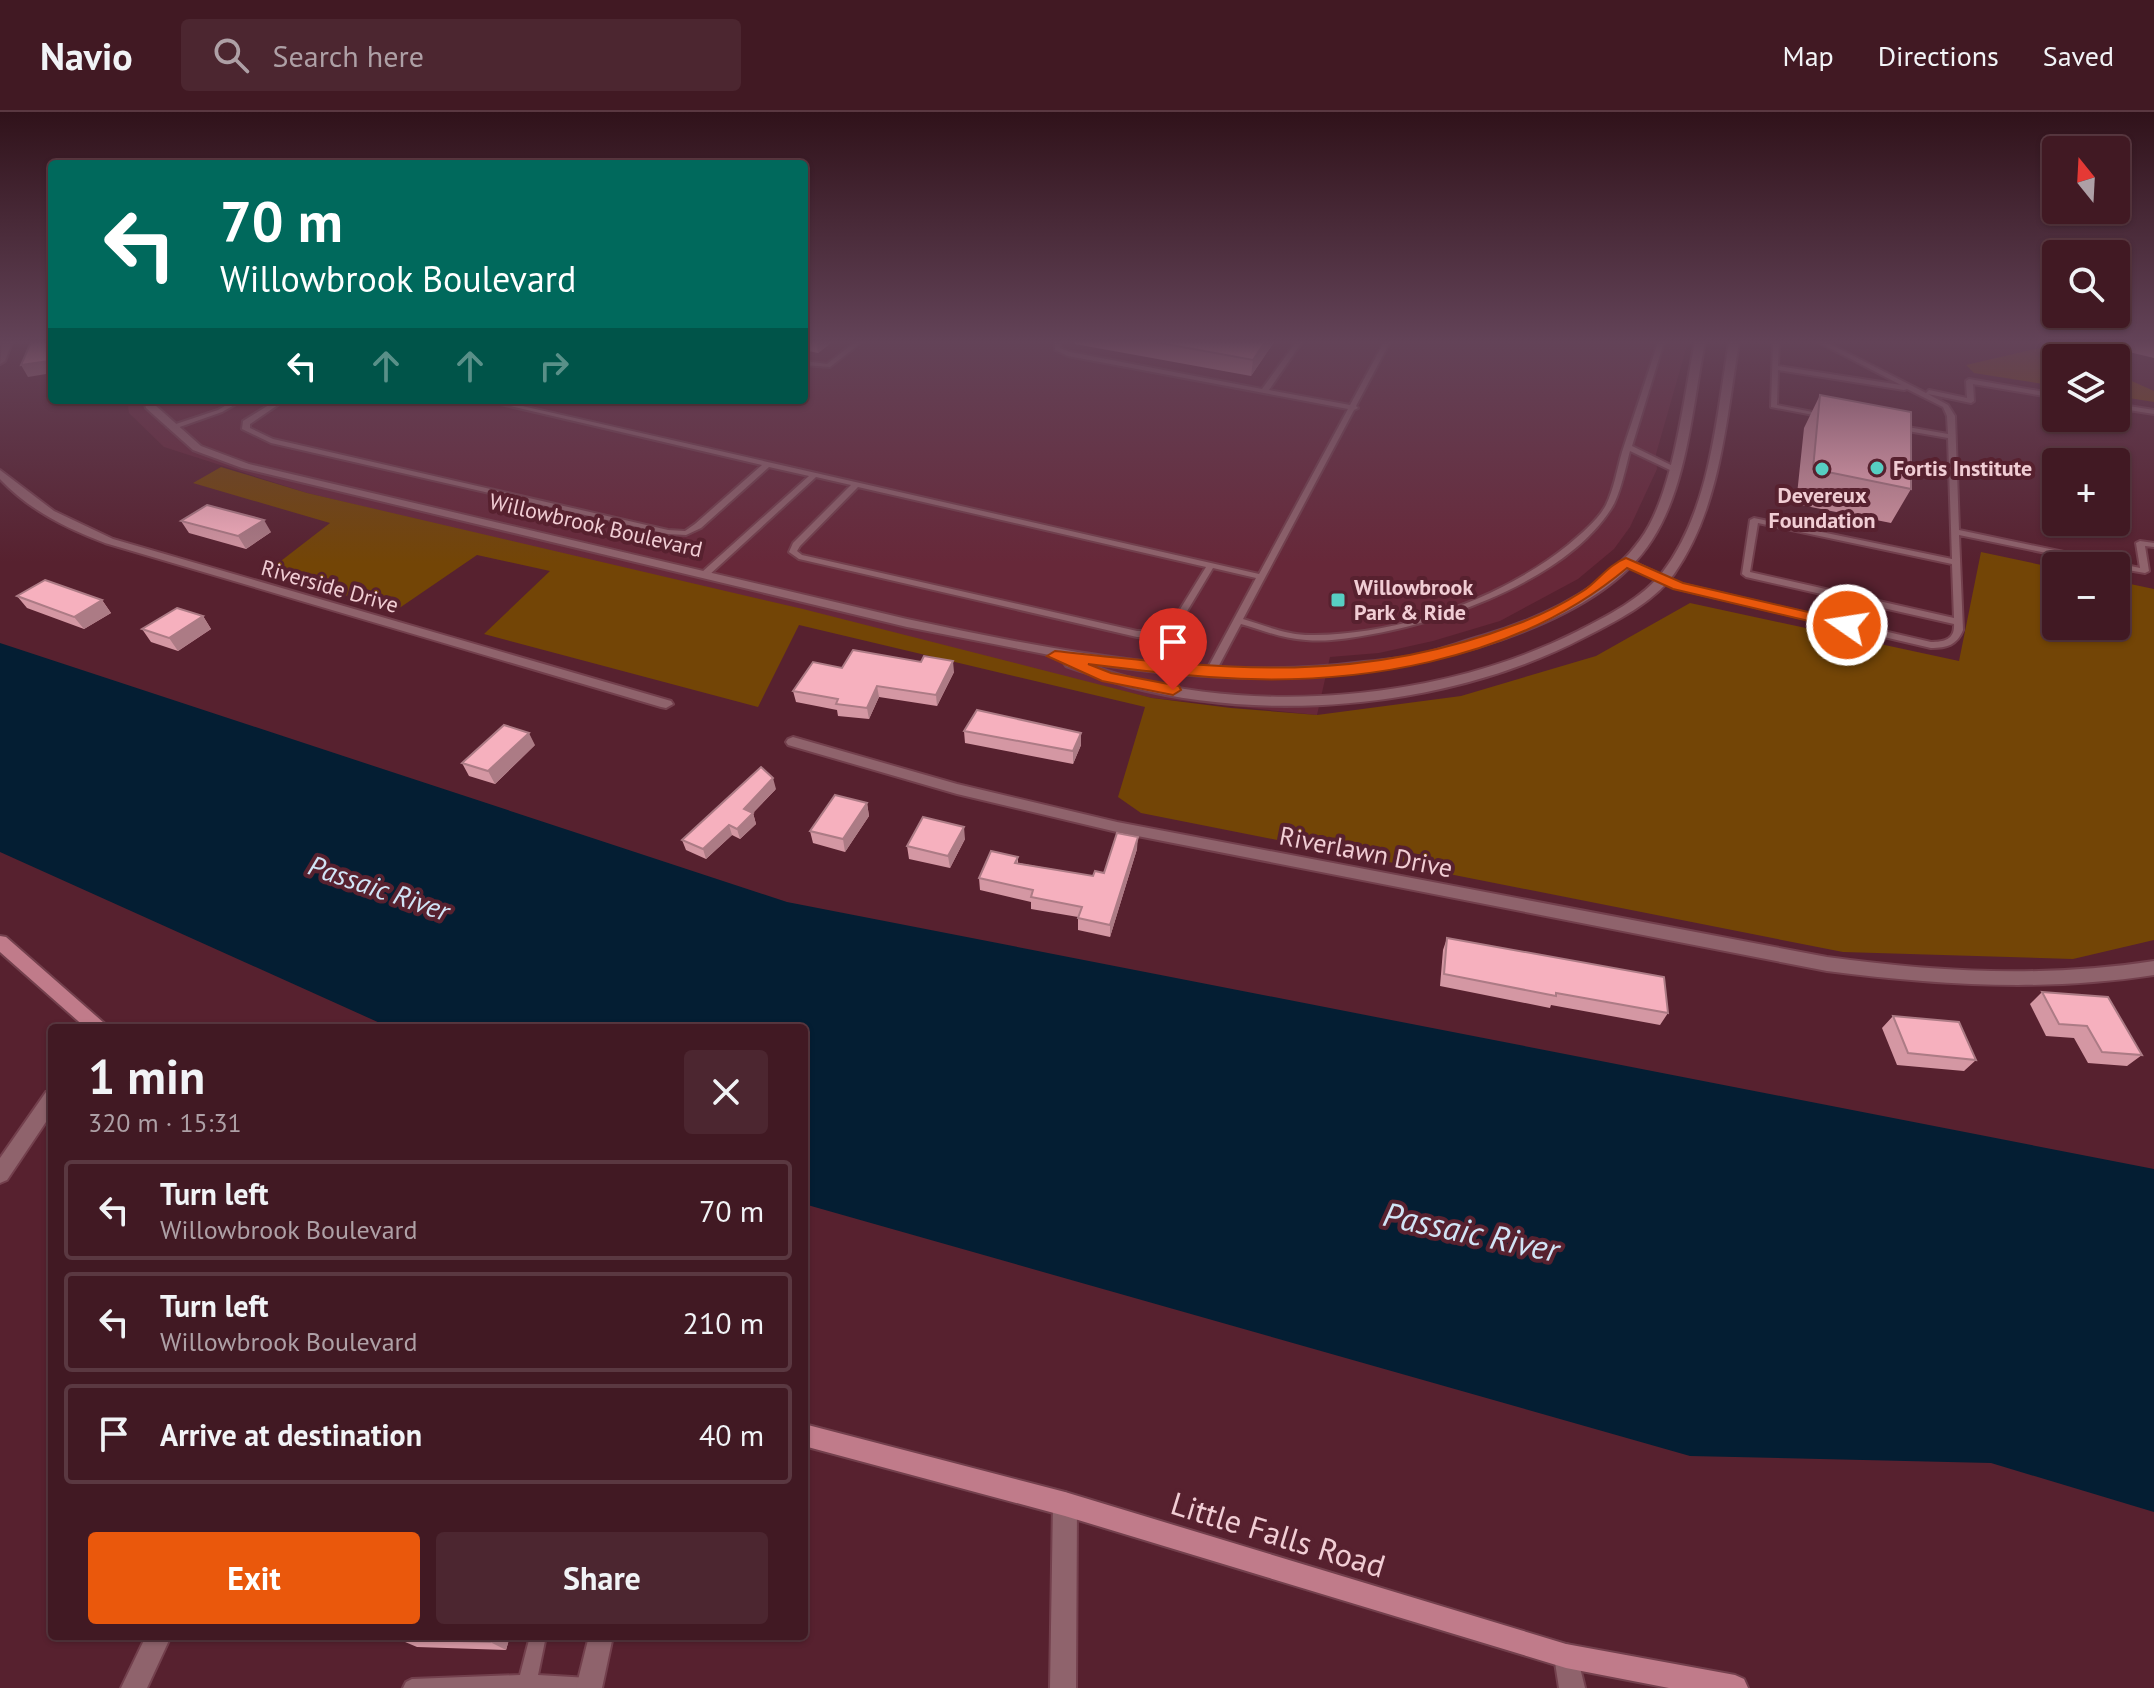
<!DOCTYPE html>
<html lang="en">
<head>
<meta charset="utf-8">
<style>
  body { margin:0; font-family:"PT Sans",sans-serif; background:#4c2630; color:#f1f3f6; height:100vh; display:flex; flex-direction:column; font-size:30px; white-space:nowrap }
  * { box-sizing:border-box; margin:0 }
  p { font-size:26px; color:#aea0a6 }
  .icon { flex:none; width:44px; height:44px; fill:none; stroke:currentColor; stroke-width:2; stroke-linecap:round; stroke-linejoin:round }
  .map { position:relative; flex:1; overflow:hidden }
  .sheet { position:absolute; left:48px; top:912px; width:760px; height:616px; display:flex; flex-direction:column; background:#411923; border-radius:8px; box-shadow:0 2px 6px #0004,0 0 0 2px #5a3841 }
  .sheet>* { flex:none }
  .hud { position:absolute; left:48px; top:48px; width:760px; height:244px; border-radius:8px; box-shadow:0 2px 6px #0004,0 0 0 2px #5a3841; background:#00695c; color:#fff; overflow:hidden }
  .needle { width:52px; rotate:342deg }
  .tools { position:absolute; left:2042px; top:24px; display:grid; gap:16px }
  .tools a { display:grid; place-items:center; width:88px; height:88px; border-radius:8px; background:#411923; box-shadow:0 2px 6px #0004,0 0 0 2px #5a3841; font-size:40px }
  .pin { position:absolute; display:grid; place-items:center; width:68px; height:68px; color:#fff; margin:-82px -34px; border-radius:50% 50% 50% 0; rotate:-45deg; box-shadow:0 0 8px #0007 }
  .pin .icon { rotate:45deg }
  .me { position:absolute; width:88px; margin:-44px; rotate:283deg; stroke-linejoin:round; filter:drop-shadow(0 0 6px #0008) }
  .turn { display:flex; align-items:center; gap:28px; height:168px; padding:0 40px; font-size:36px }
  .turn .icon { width:104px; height:104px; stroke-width:2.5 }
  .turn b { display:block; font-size:56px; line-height:68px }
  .lanes { display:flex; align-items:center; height:76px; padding:0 40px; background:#0003; justify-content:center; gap:40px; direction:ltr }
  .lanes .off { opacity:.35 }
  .round { display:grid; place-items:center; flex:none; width:84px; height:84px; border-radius:8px; background:#4c2630 }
  .summary { display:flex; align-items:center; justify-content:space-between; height:136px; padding:0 40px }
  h1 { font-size:48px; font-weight:700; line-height:60px }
  .primary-button { display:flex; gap:16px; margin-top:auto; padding:16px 40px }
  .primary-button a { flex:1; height:92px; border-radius:8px; background:#ea580c; color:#fff; font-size:32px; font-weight:700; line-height:92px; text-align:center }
  .primary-button a+a { background:#4c2630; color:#f1f3f6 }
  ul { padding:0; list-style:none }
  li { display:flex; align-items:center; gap:24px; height:100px; margin:0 16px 12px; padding:0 24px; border:4px solid #5a3841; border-radius:8px }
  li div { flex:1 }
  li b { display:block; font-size:30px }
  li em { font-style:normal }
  header { display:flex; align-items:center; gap:48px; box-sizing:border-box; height:112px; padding:0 40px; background:#411923; border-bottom:2px solid #5a3841 }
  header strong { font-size:38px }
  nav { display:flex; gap:44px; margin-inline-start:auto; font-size:28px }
  .search { width:560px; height:72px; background:#4c2630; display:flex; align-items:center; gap:20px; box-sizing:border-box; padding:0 28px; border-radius:8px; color:#aea0a6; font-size:30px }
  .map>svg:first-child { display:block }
  .built { fill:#672839 }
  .green { fill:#734506 }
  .water { fill:#041e33 }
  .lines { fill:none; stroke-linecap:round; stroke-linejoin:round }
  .lane-casing { stroke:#73404d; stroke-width:4 }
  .street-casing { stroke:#73404d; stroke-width:4 }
  .secondary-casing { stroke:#73404d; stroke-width:4 }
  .lane { fill:#8f636c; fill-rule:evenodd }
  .street { fill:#8f636c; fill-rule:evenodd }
  .secondary { fill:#c07b8a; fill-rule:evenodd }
  .wall { fill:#d497a3 }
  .shaded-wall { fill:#ac7b85 }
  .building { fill:#f6b0be; stroke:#ac7b85; stroke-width:2 }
  .route { fill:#ea580c; stroke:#983908; stroke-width:2 }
  .poi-dot { fill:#57cec2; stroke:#57212f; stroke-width:3 }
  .labels { text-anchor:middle; stroke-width:8; stroke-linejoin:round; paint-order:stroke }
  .far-poi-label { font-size:22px; font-weight:bold; fill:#f1cdd4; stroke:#57212f; text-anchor:start }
  .far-street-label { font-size:22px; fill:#f1cdd4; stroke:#57212f }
  .street-label { font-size:26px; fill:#f1cdd4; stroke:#57212f }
  .water-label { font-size:28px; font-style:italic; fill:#d1e4f6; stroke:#57212f }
  .near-street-label { font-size:32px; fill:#f1cdd4; stroke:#57212f }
  .near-water-label { font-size:34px; font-style:italic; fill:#d1e4f6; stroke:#57212f }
</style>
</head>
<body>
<header>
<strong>Navio</strong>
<div class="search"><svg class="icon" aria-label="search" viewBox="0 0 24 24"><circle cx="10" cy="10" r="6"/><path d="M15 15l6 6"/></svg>Search here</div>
<nav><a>Map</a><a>Directions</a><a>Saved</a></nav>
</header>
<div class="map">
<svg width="2154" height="1576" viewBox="0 0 2154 1576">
  <rect width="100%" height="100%" fill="#57212f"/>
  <path class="built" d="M804 230H1688L1656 342 1657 357 1630 415 1614 437 1578 467 1500 509 1433 529 1379 541 1330 545 1317 603 1152 586 307 381 164 335 129 301 127 288H804Z"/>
  <path class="green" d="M2052 233 2081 246H2056V274L1974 261 1966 253Z
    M2116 262 2154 279V290L2116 284Z
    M221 355 307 381 803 497 1152 586 1231 596 1317 603 1461 584 1596 544 1690 491 1959 549 1981 440 2056 456V514H2116V469L2154 477V828L2073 847 1843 840 1141 701 1118 685 1145 595 799 513 758 595 484 522 550 459 477 443 398 497 264 462 330 411 193 371Z"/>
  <path class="water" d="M0 531 787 790 2154 1057V1400L1991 1351 1690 1344 804 1092V916H391L0 740Z"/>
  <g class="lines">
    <defs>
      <path id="lane" d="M855 230H862L830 255 804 253V249L827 252Z
        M1055 230H1061L1060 236 1070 240 1262 277 1296 230H1302L1269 278 1350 293 1384 230H1390L1356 294 1358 296 1354 298 1243 507C1266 514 1290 524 1314 523 1401 522 1501 487 1568 433 1581 422 1598 408 1606 393 1614 377 1617 357 1622 340 1634 304 1646 267 1658 230H1664L1632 334 1677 356 1670 358 1630 339C1626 354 1620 384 1611 397 1567 466 1450 508 1373 522 1351 526 1328 530 1306 528 1283 527 1262 518 1241 512L1215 561 1210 564 1205 561 1256 466 1213 456 1177 516 1153 525H1137L799 447 789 440 793 431 851 373 816 365 708 464 705 465 701 462 702 460 809 364 769 355 701 416 686 423 668 422 271 331 242 317 243 309 277 288H285L250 312V316L273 327 668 418 685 419 695 412 762 353 484 288H496L1259 462 1348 297 1068 244 1055 238ZM858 375 1206 455 1171 512 1152 519H1137L802 443 797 439 800 434Z
        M1773 230H1779L1778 254 1901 273 1818 230H1826L1926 281 1929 278 1967 286 1966 269 1969 267 2056 282V286L1973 272 1974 289 1971 291 1928 282 1948 293 1955 304 1959 418 2140 456 2136 431 2140 429 2154 431V435L2145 434 2149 459 2145 461 2116 456V454H2109L1959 423 1963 518C1957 533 1947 536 1931 536L1675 476 1623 452V448H1629L1681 472 1931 530C1945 530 1955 527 1954 512L1746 465 1742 462 1750 408 1754 406 1952 447 1948 326 1896 317 1892 315 1896 313 1948 322 1947 304 1943 295 1907 277 1904 278 1778 258 1777 293 1828 303 1824 305 1771 295ZM1758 411 1952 452 1954 506 1750 460Z
        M235 288H243L222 300 174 317 167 315 218 298Z
        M2116 292 2154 298V302L2116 296Z
        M530 1524H546L538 1563 589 1566 595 1569 597 1576H403L406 1570 412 1567 520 1563Z"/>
      <path id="street" d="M2 230H12L5 249 0 252Z
        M1695 230H1705C1692 295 1688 372 1652 428 1595 518 1418 558 1319 564 1239 570 1156 562 1077 549 1096 555 1115 562 1135 567 1276 602 1448 585 1578 519 1607 504 1641 487 1662 461 1711 397 1716 306 1729 230H1739C1726 308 1721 395 1674 462 1653 491 1616 509 1585 525 1453 594 1275 612 1130 575 1108 569 1087 561 1066 554L1064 551 1070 547 907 515 242 356 193 338 146 296 144 288H154L155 293 201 334 249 352 907 507C1057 539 1210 570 1364 550 1382 548 1400 547 1418 543 1439 538 1461 530 1482 524 1539 507 1604 478 1640 428 1674 382 1683 287 1695 230Z
        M0 358 54 399 113 427 671 589 673 592 666 596 661 595 105 431C66 416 29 398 0 367Z
        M793 625 957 672 1117 710 1827 845C1937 860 2044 866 2154 849V863C2044 880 1937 873 1827 859L1117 720 957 682 788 633 786 630 788 627Z
        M52 978V1001L7 1068 0 1071V1046L46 980Z
        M1065 1380 1073 1384 1077 1392 1076 1576H1050L1053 1392 1057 1384Z
        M146 1524H171L147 1576H121Z
        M589 1524H613L602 1576H576Z
        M1566 1532 1575 1535 1585 1576H1559L1554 1544 1557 1535Z"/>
      <path id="secondary" d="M0 824 6 825 104 911 107 916H86L0 840Z
        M804 1312 1065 1380 1566 1532 1735 1563 1744 1567 1748 1576H1669L1566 1556 1065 1404 804 1334Z"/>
    </defs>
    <use href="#lane" class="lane-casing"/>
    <use href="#street" class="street-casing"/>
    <use href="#secondary" class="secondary-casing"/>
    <use href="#lane" class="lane"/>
    <use href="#street" class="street"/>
    <use href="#secondary" class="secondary"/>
  </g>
  <path class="wall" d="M804 230H832L818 241 804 238Z
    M1075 230H1274L1251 264 1075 232Z
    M2097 230H2154V246L2096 232Z
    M1820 283 1911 377 1891 411 1796 392 1804 316Z
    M181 409 271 420 246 437 189 421Z
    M17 484 102 488 111 501 84 517 27 496Z
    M203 504 211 517 178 539 151 530 142 517Z
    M842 556 954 560 937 594 879 585 869 607 838 604 837 598 796 590 793 579Z
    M964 619 1081 633 1073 652 965 631Z
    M535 633 495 672 469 664 462 651Z
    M776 677 753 701 756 712 740 727 732 723 706 747 686 738 682 728Z
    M867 691 869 704 845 740 813 731 810 719Z
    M965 727 950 756 909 747 907 734Z
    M1137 737 1110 825 1078 818V805L1031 797V790L980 778 979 766 1018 745V751L1093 764 1104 761Z
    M1447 826 1668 901 1660 913 1551 893 1550 896 1440 874 1443 838Z
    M2042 880 2142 943 2127 954 2088 951 2074 926 2046 924 2030 892Z
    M1893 904 1976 948 1964 959 1897 953 1882 916Z
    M510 1524 506 1538 417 1535 398 1527Z"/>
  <path class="shaded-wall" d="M817 230H832L818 241Z
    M1265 230H1274L1251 264 1253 248Z
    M52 243V261L28 265 21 253Z
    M264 408 271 420 246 437 238 424Z
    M102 488 111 501 84 517 74 505Z
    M203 504 211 517 178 539 169 526Z
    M953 549 954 560 937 594 936 583Z
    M877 574 879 585 869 607 867 596Z
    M529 621 535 633 495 672 488 659Z
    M1081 621V633L1073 652V639Z
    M773 666 776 677 748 706 753 701 756 712 740 727 737 717 744 697Z
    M867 691 869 704 845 740 843 727Z
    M729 713 732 723 706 747 703 737Z
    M964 715 965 727 950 756 948 744Z
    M1138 725 1137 737 1110 825V813Z
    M492 1524H510L506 1538 490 1530Z"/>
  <path class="building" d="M31 230H52V243L49 249 21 253Z
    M1155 230H1265L1253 248Z
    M1820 283 1911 300V377L1813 357Z
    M207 393 264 408 238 424 181 409Z
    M45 468 102 488 74 505 17 484Z
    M177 496 203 504 169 526 142 517Z
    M853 538 921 550 924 544 953 549 936 583 877 574 867 596 836 592 838 587 793 579 813 550 842 556Z
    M977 598 1081 621 1073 639 964 619Z
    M504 613 529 621 488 659 462 651Z
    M761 655 773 666 744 697 753 701 737 717 729 713 703 737 682 728Z
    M835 683 867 691 843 727 810 719Z
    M923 705 964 715 948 744 907 734Z
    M1117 721 1138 725 1110 813 1078 806 1082 795 1031 785 1033 778 979 766 991 739 1018 745 1015 751 1093 764 1095 759 1104 761Z
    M1447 826 1664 865 1668 901 1556 881V884L1444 862Z
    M2042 880 2108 885 2142 943 2102 940 2087 914 2059 912Z
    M1893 904 1959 910 1976 948 1908 941Z
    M399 1524H492L490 1530 398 1527Z"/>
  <linearGradient id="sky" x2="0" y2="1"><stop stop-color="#30121a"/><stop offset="0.51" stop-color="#634358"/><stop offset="1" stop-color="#634358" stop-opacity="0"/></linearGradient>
  <rect width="2154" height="451" fill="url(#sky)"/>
  <path class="route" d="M1626 446 1683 471 1847 509 1854 513 1847 518 1673 477 1627 456C1515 550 1352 576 1209 565 1169 562 1128 557 1088 552L1111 561 1179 574 1181 578 1173 583 1102 569 1047 544 1055 539C1221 557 1357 574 1517 512 1539 504 1563 492 1583 479 1597 470 1609 452 1626 446Z"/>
  <g class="poi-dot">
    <circle cx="1877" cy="356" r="8"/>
    <circle cx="1822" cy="357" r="8"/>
    <rect x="1330" y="480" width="16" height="16" rx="4"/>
  </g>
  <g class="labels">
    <g class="far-poi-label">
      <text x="1893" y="364">Fortis Institute</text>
      <text x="1822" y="391" text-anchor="middle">Devereux<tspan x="1822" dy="25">Foundation</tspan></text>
      <text x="1354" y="483">Willowbrook<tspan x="1354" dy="25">Park &amp; Ride</tspan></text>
    </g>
    <g class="far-street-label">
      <text transform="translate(596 413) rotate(13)" y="8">Willowbrook Boulevard</text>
      <text transform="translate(330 474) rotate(16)" y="8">Riverside Drive</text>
    </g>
    <g class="street-label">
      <text transform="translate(1366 740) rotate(11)" y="9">Riverlawn Drive</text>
    </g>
    <g class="water-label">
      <text transform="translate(379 776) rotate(19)" y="10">Passaic River</text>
    </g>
    <g class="near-street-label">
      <text transform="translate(1278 1423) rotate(17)" y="11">Little Falls Road</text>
    </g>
    <g class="near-water-label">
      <text transform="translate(1471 1120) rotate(12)" y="12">Passaic River</text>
    </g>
  </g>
</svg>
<div class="tools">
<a><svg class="needle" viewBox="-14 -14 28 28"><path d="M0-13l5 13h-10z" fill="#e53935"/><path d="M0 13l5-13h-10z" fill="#aea0a6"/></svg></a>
<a><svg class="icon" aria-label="search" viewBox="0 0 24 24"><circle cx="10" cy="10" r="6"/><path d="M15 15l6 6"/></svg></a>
<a><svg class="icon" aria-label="layers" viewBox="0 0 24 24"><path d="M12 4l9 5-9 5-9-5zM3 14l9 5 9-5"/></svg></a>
<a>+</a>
<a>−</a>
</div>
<div class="pin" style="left:1173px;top:578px;background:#d93025"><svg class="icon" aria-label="arrive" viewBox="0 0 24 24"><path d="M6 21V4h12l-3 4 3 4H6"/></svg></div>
<svg class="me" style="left:1847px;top:513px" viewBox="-20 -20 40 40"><circle r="17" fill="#ea580c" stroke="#fff" stroke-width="3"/><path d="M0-11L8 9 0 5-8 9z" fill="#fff"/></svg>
<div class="hud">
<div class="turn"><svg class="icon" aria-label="left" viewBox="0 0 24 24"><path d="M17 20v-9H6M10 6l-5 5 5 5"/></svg><div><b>70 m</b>Willowbrook Boulevard</div></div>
<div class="lanes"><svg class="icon" aria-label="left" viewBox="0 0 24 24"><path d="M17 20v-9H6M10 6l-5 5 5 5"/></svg><svg class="icon off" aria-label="ahead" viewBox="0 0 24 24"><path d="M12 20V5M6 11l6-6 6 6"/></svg><svg class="icon off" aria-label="ahead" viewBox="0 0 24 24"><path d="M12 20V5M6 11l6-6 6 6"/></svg><svg class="icon off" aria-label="right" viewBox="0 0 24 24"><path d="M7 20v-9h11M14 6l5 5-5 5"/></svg></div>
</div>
<section class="sheet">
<div class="summary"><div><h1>1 min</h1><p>320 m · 15:31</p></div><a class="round"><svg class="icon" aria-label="close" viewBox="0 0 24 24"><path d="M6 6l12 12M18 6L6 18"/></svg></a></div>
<ul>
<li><svg class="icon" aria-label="left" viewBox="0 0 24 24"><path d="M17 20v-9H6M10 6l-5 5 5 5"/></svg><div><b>Turn left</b><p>Willowbrook Boulevard</p></div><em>70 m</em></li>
<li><svg class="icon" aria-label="left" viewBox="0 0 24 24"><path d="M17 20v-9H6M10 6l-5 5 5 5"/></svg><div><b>Turn left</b><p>Willowbrook Boulevard</p></div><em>210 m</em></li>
<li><svg class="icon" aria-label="arrive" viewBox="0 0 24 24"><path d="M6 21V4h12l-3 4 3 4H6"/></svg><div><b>Arrive at destination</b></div><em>40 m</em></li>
</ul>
<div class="primary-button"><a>Exit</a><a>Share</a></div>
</section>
</div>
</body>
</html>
